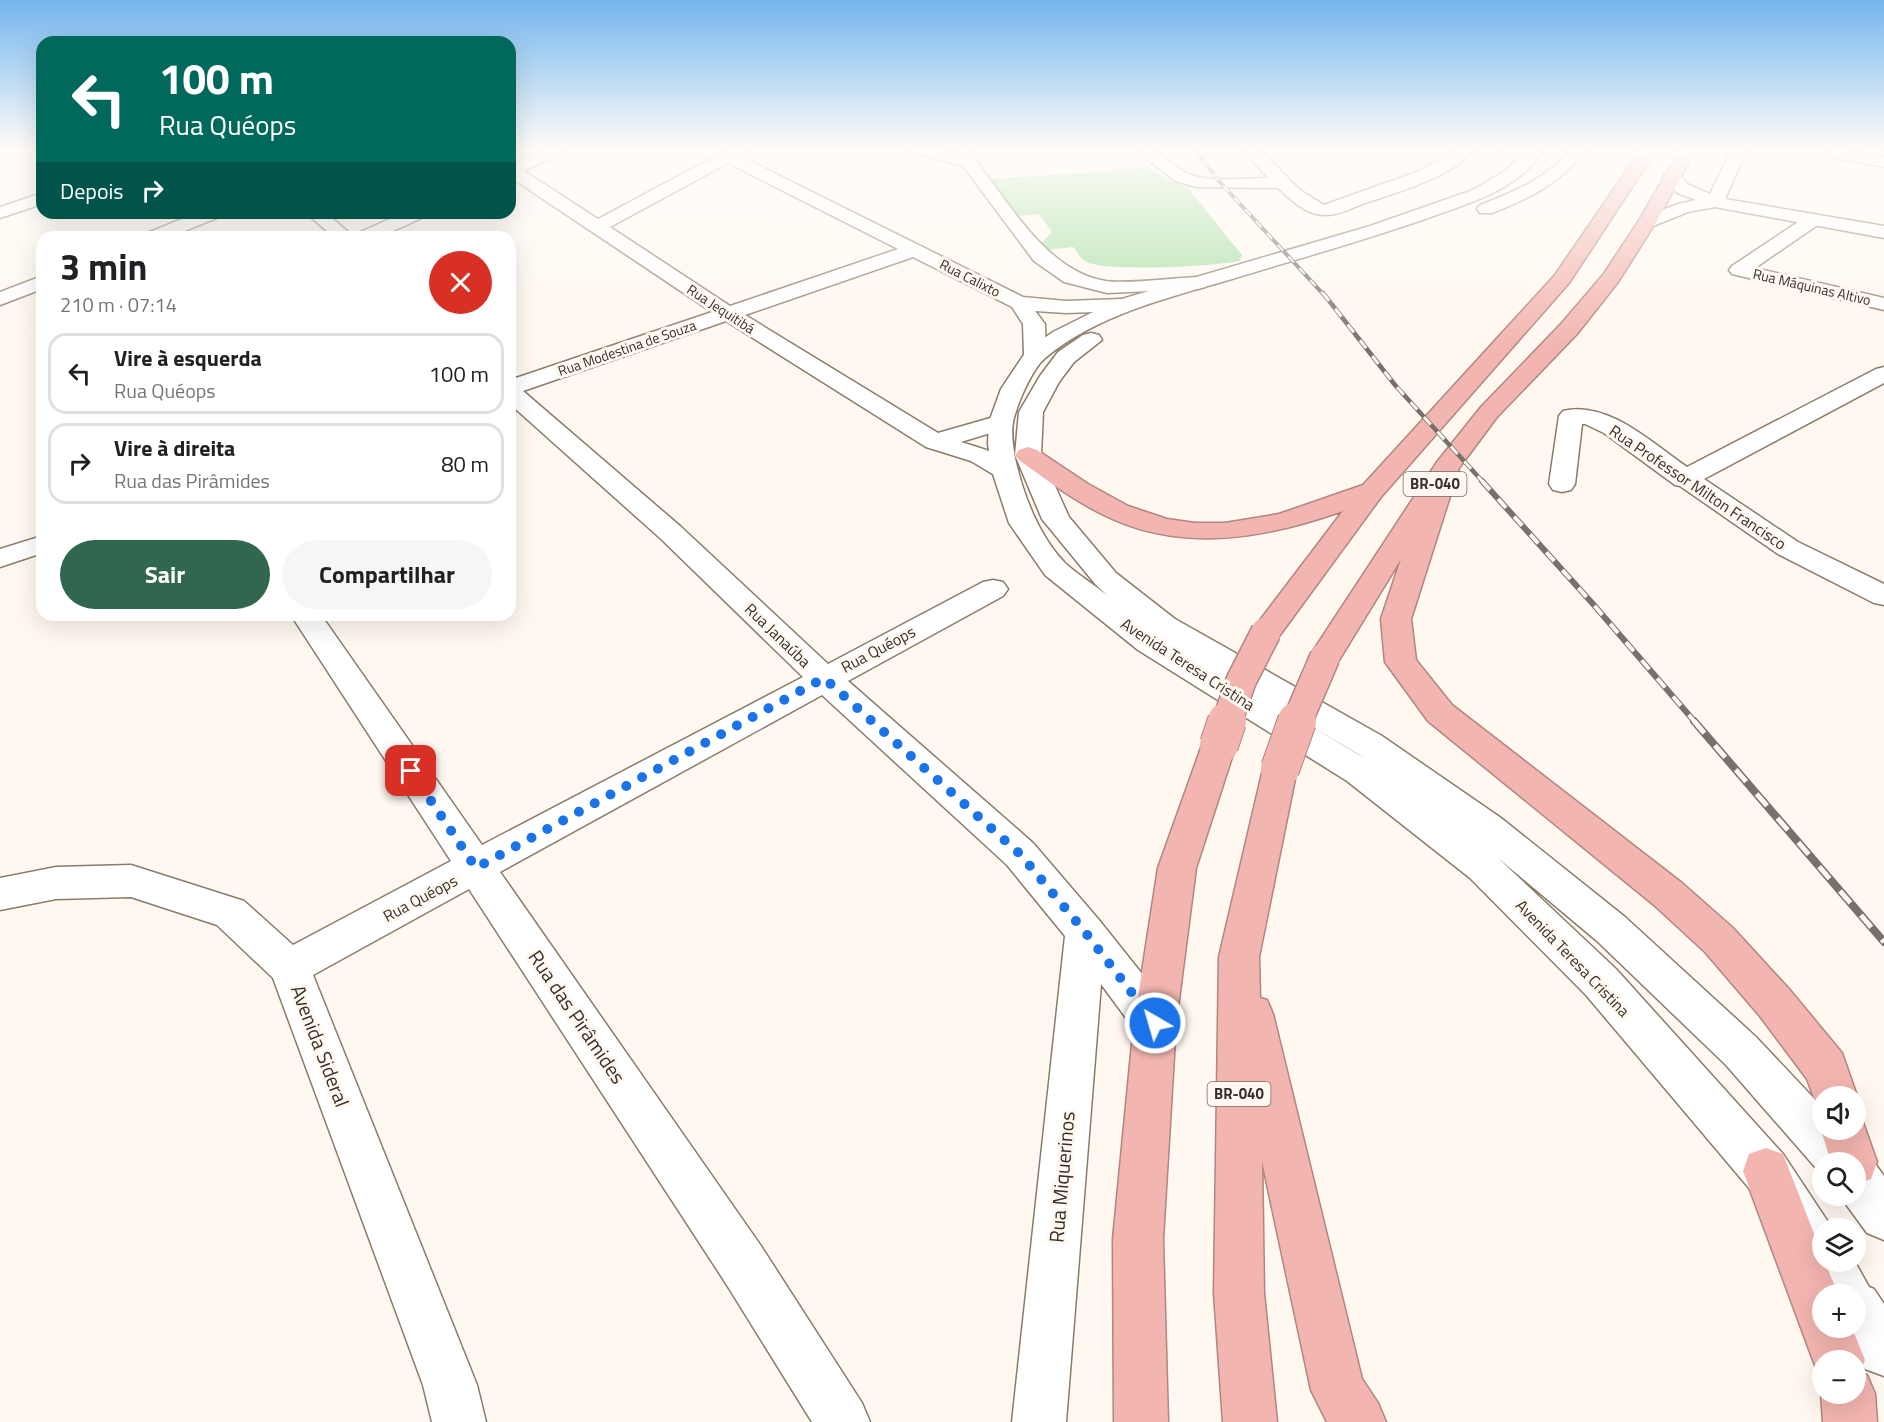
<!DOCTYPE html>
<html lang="pt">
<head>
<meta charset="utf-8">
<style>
  body { margin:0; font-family:"Titillium Web",sans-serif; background:#f6f6f6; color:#202124; height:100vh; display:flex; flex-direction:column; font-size:22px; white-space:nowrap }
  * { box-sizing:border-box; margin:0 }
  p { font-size:20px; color:#757577 }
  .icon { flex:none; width:33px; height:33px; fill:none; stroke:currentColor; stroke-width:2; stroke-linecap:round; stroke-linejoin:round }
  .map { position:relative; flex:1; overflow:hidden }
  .details { position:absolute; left:36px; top:231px; width:480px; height:390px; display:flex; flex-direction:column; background:#fff; border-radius:18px; box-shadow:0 6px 24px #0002 }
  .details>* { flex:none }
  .top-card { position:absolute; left:36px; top:36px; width:480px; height:183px; border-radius:18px; box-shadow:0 6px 24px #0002; background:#00695c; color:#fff; overflow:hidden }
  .buttons { position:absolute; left:1812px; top:1086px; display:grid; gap:12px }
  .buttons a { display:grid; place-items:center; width:54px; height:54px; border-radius:50%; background:#fff; box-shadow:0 6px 24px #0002; font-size:30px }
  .pin { position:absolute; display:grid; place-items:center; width:51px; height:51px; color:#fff; margin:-26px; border-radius:12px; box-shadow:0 3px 9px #0006 }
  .me { position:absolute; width:66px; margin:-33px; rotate:322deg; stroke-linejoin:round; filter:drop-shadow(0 0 4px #0008) }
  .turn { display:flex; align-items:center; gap:21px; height:126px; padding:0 24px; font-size:27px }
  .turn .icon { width:78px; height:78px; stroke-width:2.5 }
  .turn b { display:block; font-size:42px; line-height:51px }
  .then { display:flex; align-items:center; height:57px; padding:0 24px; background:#0003; gap:12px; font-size:22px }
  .round { display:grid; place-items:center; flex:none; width:63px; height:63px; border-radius:32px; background:#f6f6f6 }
  .head { display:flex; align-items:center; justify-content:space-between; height:102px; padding:0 24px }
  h1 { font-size:36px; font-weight:700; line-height:45px }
  .primary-button { display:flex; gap:12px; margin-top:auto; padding:12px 24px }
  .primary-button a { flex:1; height:69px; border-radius:36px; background:#31674e; color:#fff; font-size:24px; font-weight:700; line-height:69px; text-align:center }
  .primary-button a+a { background:#f6f6f6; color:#202124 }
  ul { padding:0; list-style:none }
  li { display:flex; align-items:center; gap:18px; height:81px; margin:0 12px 9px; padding:0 12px; border:3px solid #e0e0e0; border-radius:18px }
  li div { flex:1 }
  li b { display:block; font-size:22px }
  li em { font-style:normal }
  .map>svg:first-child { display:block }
  .green { fill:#a8e0a4 }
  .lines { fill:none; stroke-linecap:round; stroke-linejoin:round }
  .minor-casing { stroke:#8a7c68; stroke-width:3 }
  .tertiary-casing { stroke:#8a7c68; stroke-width:3 }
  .secondary-casing { stroke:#8a7c68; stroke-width:3 }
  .motorway-casing { stroke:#b18680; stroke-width:3 }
  .minor { fill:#fff; fill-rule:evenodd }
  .tertiary { fill:#fff; fill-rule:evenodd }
  .secondary { fill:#fff; fill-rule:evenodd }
  .motorway { fill:#f3b5af; fill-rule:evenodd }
  .rail-far3-casing { stroke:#787169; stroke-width:4 }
  .rail-far2-casing { stroke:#787169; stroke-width:4.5 }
  .rail-far1-casing { stroke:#787169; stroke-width:6 }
  .rail-casing { stroke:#787169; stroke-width:8 }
  .rail-far3 { stroke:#fff8f0; stroke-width:2; stroke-dasharray:8; stroke-linecap:butt }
  .rail-far2 { stroke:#fff8f0; stroke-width:3; stroke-dasharray:10; stroke-linecap:butt }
  .rail-far1 { stroke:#fff8f0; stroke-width:4; stroke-dasharray:12; stroke-linecap:butt }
  .rail { stroke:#fff8f0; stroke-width:5; stroke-dasharray:16; stroke-linecap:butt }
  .motorway-bridge-far1-casing { stroke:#b18680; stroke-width:32; stroke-linecap:butt }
  .motorway-bridge-casing { stroke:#b18680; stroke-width:40; stroke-linecap:butt }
  .motorway-bridge-far1 { stroke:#f3b5af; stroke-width:29 }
  .motorway-bridge { stroke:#f3b5af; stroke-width:38 }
  .route { stroke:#1a73e8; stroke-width:10; stroke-dasharray:0 18 }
  .labels { text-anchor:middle; stroke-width:6; stroke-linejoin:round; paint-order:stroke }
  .far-street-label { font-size:14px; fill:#373028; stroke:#fff8f0 }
  .shield { fill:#fff8f0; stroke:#736c64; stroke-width:1.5 }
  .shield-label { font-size:15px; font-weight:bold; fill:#373028 }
  .street-label { font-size:16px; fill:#373028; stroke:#fff8f0 }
  .near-street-label { font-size:20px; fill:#373028; stroke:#fff8f0 }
</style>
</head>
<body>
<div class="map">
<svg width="1884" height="1422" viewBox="0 0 1884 1422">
  <rect width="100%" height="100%" fill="#fff8f0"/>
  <path class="green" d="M1149 167 1166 179 1188 188 1242 255 1240 261C1216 266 1103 273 1085 261 1081 259 1077 251 1073 247L1046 250 1040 244 1052 232 1039 214 1016 216 991 179C1044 175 1097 173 1149 167Z"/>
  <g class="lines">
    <defs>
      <path id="minor" d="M546 148H567L565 151 524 171 598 219 731 148H751L740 156 1023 297 1066 301 1122 299 1129 301 1132 305 1129 309 1122 311 1066 313 1035 311 1045 324 1046 355 1043 360 1035 362 1027 360 1024 355 1023 324 1012 307 913 257 745 315 938 433 1001 415 1010 417 1013 422 1010 427 961 442C980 448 1006 454 1018 471L1014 476 1005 479 996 476 971 461 926 447 726 321 523 391 680 526 828 664 983 582 993 580 1003 582 1008 589 1003 596 848 681 1033 843 1099 920 1170 1009 1176 1023 1170 1037 1155 1043 1140 1037 1101 984 1066 1422H1012L1065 936 1007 865 822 695 500 872 761 1246 862 1403 870 1422H812L725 1282 469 889 313 975 477 1385 486 1422H432L423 1385 273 978 217 925 131 897 56 899 0 910V878L56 867 131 865 244 901 293 945 451 861 291 615H321L482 845 803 677 660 538 510 404V380L712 312 510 177V165ZM728 163 898 249 730 306 610 227Z
        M907 148H932L958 155 956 148H972L977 162C1011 206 1048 272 1106 281 1130 284 1172 278 1198 277L1205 279 1208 283 1205 287 1198 289 1107 293 1064 282 1034 261 963 166 909 151Z
        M1133 148C1165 147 1163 162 1187 173 1207 183 1245 178 1268 178L1241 148H1258L1300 190 1324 205 1419 171 1458 148H1475C1453 178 1394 193 1360 205 1350 209 1336 216 1325 215 1306 215 1291 200 1278 188L1196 187 1175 181Z
        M1500 148C1513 148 1531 145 1540 155L1532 160 1502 151Z
        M1832 148 1884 157V167L1826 156 1824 153Z
        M42 193V204L0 218V207Z
        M197 213H222L219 217 170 237H145L147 233Z
        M306 213H326L354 237H334Z
        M403 213H427L424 217 380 237H356L358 233Z
        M1813 215 1819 216 1822 220 1819 224 1755 268 1884 298V310L1732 274 1729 270 1732 266 1807 216Z
        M42 276V289L0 305V292Z
        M1884 367V383L1704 479 1798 542 1884 584V605L1874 603 1778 554 1680 486 1675 485 1604 433 1585 424H1582L1575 484 1571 490 1562 492 1553 490 1549 484 1559 416 1563 411C1608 400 1653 444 1687 467L1876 369Z
        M42 536V553L0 567V549Z"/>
      <path id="tertiary" d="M1732 148H1748L1725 199 1884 226V238L1715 207 1688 212 1653 226H1641L1638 222 1641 218 1678 204 1696 200 1677 193 1663 178 1665 174H1677L1689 185 1710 194Z"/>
      <path id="secondary" d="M1528 148H1544C1521 189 1472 202 1431 217 1365 240 1298 259 1232 279 1168 298 1098 314 1045 358 1032 369 1017 404 1013 422 1011 434 1013 446 1015 458 1023 495 1039 536 1065 563 1078 575 1095 585 1108 596L1096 585 1042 519 1015 455 1019 412 1040 376 1058 352 1083 335 1091 333 1099 335 1102 340 1074 362 1059 382 1043 412 1041 455 1069 517 1116 573 1175 619 1382 736 1501 818 1625 917 1756 1037 1822 1107V1130H1844L1859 1145 1863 1158 1873 1161 1884 1176V1240L1867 1233 1840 1196H1856V1162H1822V1175L1726 1065 1597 941 1498 858 1616 969 1783 1154 1832 1228H1822V1262H1855L1869 1287 1874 1289 1884 1304V1376L1865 1369 1839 1328H1856V1294H1822V1302L1749 1188 1586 995 1470 878 1347 781 1138 650 1045 575 1009 523 992 471 988 444 989 422 1001 389 1027 350 1053 332 1115 301 1370 226 1473 190 1505 171ZM1294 716 1358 754 1364 758Z
        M1571 148H1587C1563 182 1530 198 1492 213H1480L1477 209 1480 205C1514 192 1549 178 1571 148Z"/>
      <path id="motorway" d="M1642 148H1658L1569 283 1381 497 1277 639 1266 642 1255 639 1251 632 1343 511C1266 538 1184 553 1108 517 1076 502 1048 481 1019 460L1015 455 1019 450 1028 447 1037 450 1088 484 1128 506 1167 519 1195 523H1225L1279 514 1363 485 1555 275Z
        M1681 148H1697L1656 222 1618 282 1577 334 1497 417 1459 468 1411 619 1416 660 1452 705 1682 883 1733 928 1789 989 1842 1053 1857 1096 1856 1100V1096H1822V1113L1819 1111 1807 1079 1759 1015 1705 952 1654 905 1428 721 1385 662 1381 619 1401 559 1336 665 1325 668 1314 665 1309 657 1437 462 1481 407 1561 324 1603 275 1638 222Z
        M1219 732 1231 736 1236 745 1196 868 1176 1023 1163 1239 1168 1422H1114L1113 1239 1134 1023 1158 868 1202 745 1207 736Z
        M1280 756 1292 760 1297 769 1259 957 1260 998 1267 1000 1273 1014 1362 1379 1378 1403 1386 1422H1327L1311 1390 1262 1161 1264 1293 1277 1422H1223L1214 1293 1219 957 1263 769 1268 760Z
        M1856 1112 1860 1114 1877 1162 1871 1179 1856 1185V1162H1831L1821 1130 1822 1127V1130H1856Z
        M1766 1148 1783 1154 1822 1254V1262H1825L1838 1294H1822V1328H1852L1865 1360 1860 1372 1867 1375 1875 1394 1877 1422H1823L1821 1394 1822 1391V1394H1856V1360H1822V1380L1820 1379 1743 1171 1749 1154Z"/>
    </defs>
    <use href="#minor" class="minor-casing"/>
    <use href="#tertiary" class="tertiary-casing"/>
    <use href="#secondary" class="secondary-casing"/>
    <use href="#motorway" class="motorway-casing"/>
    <use href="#minor" class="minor"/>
    <use href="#tertiary" class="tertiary"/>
    <use href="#secondary" class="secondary"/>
    <use href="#motorway" class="motorway"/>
    <defs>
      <path id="rail-far3" d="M1194 148 1218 180 1324 295"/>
      <path id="rail-far2" d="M1323 293 1395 385 1483 482"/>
      <path id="rail-far1" d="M1482 481 1593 604 1695 722"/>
      <path id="rail" d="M1694 721 1884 942"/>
    </defs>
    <use href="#rail-far3" class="rail-far3-casing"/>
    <use href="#rail-far2" class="rail-far2-casing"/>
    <use href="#rail-far1" class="rail-far1-casing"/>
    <use href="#rail" class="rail-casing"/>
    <use href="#rail-far3" class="rail-far3"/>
    <use href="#rail-far2" class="rail-far2"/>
    <use href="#rail-far1" class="rail-far1"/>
    <use href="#rail" class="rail"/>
    <defs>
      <path id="motorway-bridge-far1" d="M1227 722 1241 681 1266 632
        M1297 722 1325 657"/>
      <path id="motorway-bridge" d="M1219 745 1227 721
        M1280 769 1297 721"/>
    </defs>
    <use href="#motorway-bridge-far1" class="motorway-bridge-far1-casing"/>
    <use href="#motorway-bridge" class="motorway-bridge-casing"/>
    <use href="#motorway-bridge-far1" class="motorway-bridge-far1"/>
    <use href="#motorway-bridge" class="motorway-bridge"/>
  </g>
  <linearGradient id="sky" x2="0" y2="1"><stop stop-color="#74b6ed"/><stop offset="0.43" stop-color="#fffcf8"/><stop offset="1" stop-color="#fffcf8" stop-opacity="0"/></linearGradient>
  <rect width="1884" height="347" fill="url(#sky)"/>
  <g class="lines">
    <path class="route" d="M411 771 476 868 824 678 1020 854 1085 932 1155 1023"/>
  </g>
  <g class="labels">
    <g class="far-street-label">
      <text transform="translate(970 278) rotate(27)" y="5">Rua Calixto</text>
      <text transform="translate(1812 287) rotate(13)" y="5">Rua Máquinas Altivo</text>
      <text transform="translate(721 309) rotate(33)" y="5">Rua Jequitibá</text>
      <text transform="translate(627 348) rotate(-19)" y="5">Rua Modestina de Souza</text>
    </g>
    <g class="shield">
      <rect x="1403.5" y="472" width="63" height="24" rx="4.5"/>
      <rect x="1207.5" y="1082" width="63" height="24" rx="4.5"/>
    </g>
    <g class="shield-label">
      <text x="1435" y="489">BR-040</text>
      <text x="1239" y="1099">BR-040</text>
    </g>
    <g class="street-label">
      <text transform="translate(1698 487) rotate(34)" y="6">Rua Professor Milton Francisco</text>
      <text transform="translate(778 635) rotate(44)" y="6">Rua Janaúba</text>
      <text transform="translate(878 649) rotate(-28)" y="6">Rua Quéops</text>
      <text transform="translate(1188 664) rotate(33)" y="6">Avenida Teresa Cristina</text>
      <text transform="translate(420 898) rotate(-28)" y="6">Rua Quéops</text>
      <text transform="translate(1573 958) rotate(46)" y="6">Avenida Teresa Cristina</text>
    </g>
    <g class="near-street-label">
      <text transform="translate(577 1017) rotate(56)" y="7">Rua das Pirâmides</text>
      <text transform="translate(320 1046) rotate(69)" y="7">Avenida Sideral</text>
      <text transform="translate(1062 1177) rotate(-85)" y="7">Rua Miquerinos</text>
    </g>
  </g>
</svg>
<div class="buttons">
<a><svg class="icon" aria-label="sound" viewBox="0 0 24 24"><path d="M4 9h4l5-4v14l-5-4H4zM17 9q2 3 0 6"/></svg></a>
<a><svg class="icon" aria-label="search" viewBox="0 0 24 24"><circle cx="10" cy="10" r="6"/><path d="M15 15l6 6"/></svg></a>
<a><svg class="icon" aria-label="layers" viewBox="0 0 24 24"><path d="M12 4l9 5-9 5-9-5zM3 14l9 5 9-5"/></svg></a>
<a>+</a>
<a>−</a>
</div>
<div class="pin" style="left:411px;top:771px;background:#d93025"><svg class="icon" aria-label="arrive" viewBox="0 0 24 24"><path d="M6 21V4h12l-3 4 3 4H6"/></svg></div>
<svg class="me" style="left:1155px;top:1023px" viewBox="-20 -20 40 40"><circle r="17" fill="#1a73e8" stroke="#fff" stroke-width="3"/><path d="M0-11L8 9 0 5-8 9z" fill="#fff"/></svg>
<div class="top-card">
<div class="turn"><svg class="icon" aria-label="left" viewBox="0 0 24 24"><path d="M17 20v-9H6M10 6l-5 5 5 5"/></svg><div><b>100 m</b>Rua Quéops</div></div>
<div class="then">Depois<svg class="icon" aria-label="right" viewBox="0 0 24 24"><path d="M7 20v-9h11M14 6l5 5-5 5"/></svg></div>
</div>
<section class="details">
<div class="head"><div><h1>3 min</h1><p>210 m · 07:14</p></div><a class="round" style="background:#d93025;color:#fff"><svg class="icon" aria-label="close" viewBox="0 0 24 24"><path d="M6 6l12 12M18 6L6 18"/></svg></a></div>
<ul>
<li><svg class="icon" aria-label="left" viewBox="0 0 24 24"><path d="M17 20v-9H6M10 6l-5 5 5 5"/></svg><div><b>Vire à esquerda</b><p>Rua Quéops</p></div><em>100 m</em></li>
<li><svg class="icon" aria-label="right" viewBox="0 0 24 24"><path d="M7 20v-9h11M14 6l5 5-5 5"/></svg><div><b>Vire à direita</b><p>Rua das Pirâmides</p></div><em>80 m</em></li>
</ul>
<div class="primary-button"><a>Sair</a><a>Compartilhar</a></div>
</section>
</div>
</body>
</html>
